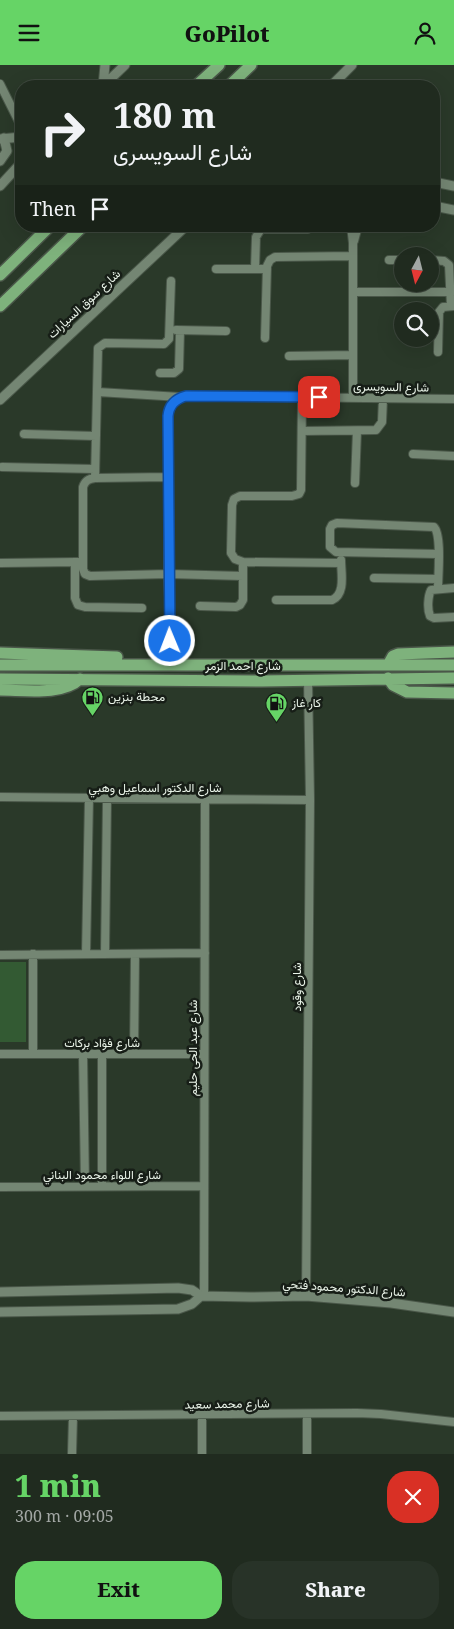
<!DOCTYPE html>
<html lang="en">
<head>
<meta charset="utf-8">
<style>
  body { margin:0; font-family:"Noto Serif",Vazirmatn,serif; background:#283328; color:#f1f3f6; height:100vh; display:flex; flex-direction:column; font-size:19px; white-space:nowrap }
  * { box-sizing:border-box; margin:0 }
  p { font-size:16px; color:#a2a7a4 }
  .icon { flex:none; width:28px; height:28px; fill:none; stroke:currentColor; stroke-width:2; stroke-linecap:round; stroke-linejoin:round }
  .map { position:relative; height:1389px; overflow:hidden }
  .side { display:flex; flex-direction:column; background:#202b1f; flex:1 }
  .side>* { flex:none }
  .guide { position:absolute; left:15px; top:15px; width:425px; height:152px; border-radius:20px; box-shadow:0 5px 20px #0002,0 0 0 1px #3d473d; background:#202b1f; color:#f1f3f6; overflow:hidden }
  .needle { width:32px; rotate:187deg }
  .buttons { position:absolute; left:394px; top:182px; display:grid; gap:10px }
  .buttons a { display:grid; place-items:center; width:45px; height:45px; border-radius:50%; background:#202b1f; box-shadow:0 5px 20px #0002,0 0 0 1px #3d473d; font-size:25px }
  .pin { position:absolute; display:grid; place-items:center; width:42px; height:42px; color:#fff; margin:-21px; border-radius:10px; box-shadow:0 2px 8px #0006 }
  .me { position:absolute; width:55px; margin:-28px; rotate:359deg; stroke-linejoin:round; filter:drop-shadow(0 0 4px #0008) }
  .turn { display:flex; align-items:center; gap:18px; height:105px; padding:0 15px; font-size:22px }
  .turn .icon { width:65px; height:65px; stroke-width:2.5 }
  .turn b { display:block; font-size:35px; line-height:42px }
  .then { display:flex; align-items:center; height:48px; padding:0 15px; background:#0003; gap:10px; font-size:19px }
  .round { display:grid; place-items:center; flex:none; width:52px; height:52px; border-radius:20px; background:#283328 }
  .head { display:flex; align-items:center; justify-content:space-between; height:85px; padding:0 15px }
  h1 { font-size:30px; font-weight:800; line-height:38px; color:#66d466 }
  .cta { display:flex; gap:10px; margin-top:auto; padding:10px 15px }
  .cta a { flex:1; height:58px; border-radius:20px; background:#66d466; color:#111; font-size:20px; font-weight:800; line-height:58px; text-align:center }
  .cta a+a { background:#283328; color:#f1f3f6 }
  header { display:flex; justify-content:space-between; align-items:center; height:65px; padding:0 15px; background:#66d466; color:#111; font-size:22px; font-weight:800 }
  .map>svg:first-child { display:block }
  .green { fill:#335a33 }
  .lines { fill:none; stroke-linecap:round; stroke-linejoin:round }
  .minor-casing { stroke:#4a5749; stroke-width:10 }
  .tertiary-casing { stroke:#4a5749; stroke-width:11 }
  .primary-casing { stroke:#4a5749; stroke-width:14 }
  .minor { stroke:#748673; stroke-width:8 }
  .tertiary { stroke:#748673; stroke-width:9 }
  .primary { stroke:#7eb27c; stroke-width:11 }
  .route-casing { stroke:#114b97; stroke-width:12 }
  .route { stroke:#1a73e8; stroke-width:9 }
  .labels { text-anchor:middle; stroke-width:5; stroke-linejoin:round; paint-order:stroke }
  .street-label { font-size:12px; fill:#eaf4e9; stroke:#171e17 }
  .poi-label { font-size:12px; fill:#eaf4e9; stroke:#171e17; text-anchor:start }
</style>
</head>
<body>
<header><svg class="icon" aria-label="menu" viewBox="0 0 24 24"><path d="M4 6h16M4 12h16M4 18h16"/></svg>GoPilot<svg class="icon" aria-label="person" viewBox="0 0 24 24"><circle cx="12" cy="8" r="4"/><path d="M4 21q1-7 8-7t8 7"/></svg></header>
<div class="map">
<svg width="454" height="1389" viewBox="0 0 454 1389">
  <rect width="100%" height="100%" fill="#2a3929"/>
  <path class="green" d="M0 897H26V977H0Z"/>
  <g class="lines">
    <defs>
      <path id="minor" d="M0 19 21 61
        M351 161 353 178V333
        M354 176 358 161
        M389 195H402
        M430 195 444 196 449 200 451 241
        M216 204H267
        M255 204 256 172 261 164H308
        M353 227H451
        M176 265 226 266
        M265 273 267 201 270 195 275 192 353 191
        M438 287 439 247 443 242 454 241
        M289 291 353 290
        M160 308H174L179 304 180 266
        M98 327 180 332
        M302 332 301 425 299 429 292 431H240L234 434 232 440 231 488 235 494 243 497 341 498
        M302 366 376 365 382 357 383 333
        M24 369 96 371
        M413 389 454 391
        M2 402 95 404
        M168 412 95 413C88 414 85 416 83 422V504L85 509 90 511 168 509 243 511
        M95 413 98 283 105 278 164 279 169 274 171 216
        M355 418 357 366
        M75 497V533L78 540 85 542 142 543
        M0 498 78 497
        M374 513 438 514
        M454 523 431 525C428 531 427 544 430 551L434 553 454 552
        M438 524C438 511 442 470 434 462L337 458 332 460 330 464V482L336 487 438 489
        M276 535H332C346 529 341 508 341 495
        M200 541 236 542 240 540 243 535V497
        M172 599 168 509V351C169 340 175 334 186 331L454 334
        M0 732 310 735
        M86 889 89 733
        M105 889 107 734
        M0 890 205 888
        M0 989H204
        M33 989V889
        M83 989 85 1121
        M134 989 135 889
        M102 1121V989
        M0 1122 204 1121
        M204 1231 205 734
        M306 1231 310 735 308 614
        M307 1350V1389
        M0 1351 357 1348 381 1349 454 1357
        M72 1389 73 1351
        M202 1389V1351"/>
      <path id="tertiary" d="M103 21 125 0
        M103 21 105 0
        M331 21 352 0
        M0 74 21 72
        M0 96 7 86 4 73
        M434 117 454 121
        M0 121 21 98
        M434 141 454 145
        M0 335 186 161
        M0 1227 178 1223 192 1225 201 1231 250 1232 306 1231 391 1238 454 1247
        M0 1247 178 1244 192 1239 201 1231"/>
      <path id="primary" d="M196 21 219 0
        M229 21 251 0
        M0 210 50 161
        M0 241 83 161
        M0 588 117 592
        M0 600H454
        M388 600 393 591 398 589 454 587
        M388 613 393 620 407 627 454 628
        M0 614 262 616 454 613
        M0 625C24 625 62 631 80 614"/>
    </defs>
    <use href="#minor" class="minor-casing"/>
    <use href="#tertiary" class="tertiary-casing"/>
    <use href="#primary" class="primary-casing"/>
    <use href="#minor" class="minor"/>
    <use href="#tertiary" class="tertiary"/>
    <use href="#primary" class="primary"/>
  </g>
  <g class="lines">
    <defs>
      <path id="route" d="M170 576 168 351C169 340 175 334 186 331L319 332"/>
    </defs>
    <use href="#route" class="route-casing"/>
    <use href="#route" class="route"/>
  </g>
  <defs>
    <symbol id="fuel-pin" viewBox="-11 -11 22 30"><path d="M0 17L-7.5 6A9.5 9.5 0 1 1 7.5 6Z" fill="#66d466" stroke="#171e17"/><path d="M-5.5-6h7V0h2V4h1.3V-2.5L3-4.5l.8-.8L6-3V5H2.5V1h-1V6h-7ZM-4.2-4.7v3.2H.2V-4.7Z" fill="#111"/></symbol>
  </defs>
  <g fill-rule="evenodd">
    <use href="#fuel-pin" x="80" y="620" width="25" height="34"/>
    <use href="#fuel-pin" x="264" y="626" width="25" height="34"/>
  </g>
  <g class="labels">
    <g class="street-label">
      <text transform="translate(84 239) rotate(-43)" y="4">شارع سوق السيارات</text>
      <text transform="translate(391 322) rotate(1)" y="4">شارع السويسرى</text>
      <text x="243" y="605">شارع احمد الزمر</text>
      <text x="155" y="727">شارع الدكتور اسماعيل وهبي</text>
      <text transform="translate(297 922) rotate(-90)" y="4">شارع وقود</text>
      <text x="102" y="982">شارع فؤاد بركات</text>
      <text transform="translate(193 983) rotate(-90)" y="4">شارع عبد الحى حليم</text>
      <text x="102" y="1114">شارع اللواء محمود البناني</text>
      <text transform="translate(344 1223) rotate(4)" y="4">شارع الدكتور محمود فتحي</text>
      <text transform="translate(227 1339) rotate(-1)" y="4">شارع محمد سعيد</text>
    </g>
    <g class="poi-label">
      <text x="108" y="636">محطة بنزين</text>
      <text x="292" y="642">كار غاز</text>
    </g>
  </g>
</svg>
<div class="buttons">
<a><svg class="needle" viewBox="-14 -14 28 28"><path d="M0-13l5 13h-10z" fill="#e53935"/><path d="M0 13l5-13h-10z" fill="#a2a7a4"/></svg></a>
<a><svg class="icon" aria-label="search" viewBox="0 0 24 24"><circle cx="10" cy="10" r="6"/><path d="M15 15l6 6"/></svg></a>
</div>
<div class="pin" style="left:319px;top:332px;background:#d93025"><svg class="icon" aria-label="arrive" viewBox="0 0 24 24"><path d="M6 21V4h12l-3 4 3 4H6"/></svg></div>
<svg class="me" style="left:170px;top:576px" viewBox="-20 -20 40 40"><circle r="17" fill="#1a73e8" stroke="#fff" stroke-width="3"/><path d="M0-11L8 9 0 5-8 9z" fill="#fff"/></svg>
<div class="guide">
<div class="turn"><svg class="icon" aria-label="right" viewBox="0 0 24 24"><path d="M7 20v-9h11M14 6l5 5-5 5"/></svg><div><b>180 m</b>شارع السويسرى</div></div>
<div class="then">Then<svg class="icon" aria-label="arrive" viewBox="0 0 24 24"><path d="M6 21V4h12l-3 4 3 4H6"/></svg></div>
</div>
</div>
<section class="side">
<div class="head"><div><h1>1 min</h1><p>300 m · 09:05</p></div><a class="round" style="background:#d93025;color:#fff"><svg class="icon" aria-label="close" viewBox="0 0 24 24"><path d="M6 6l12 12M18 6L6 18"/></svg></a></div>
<div class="cta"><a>Exit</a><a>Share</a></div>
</section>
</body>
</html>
